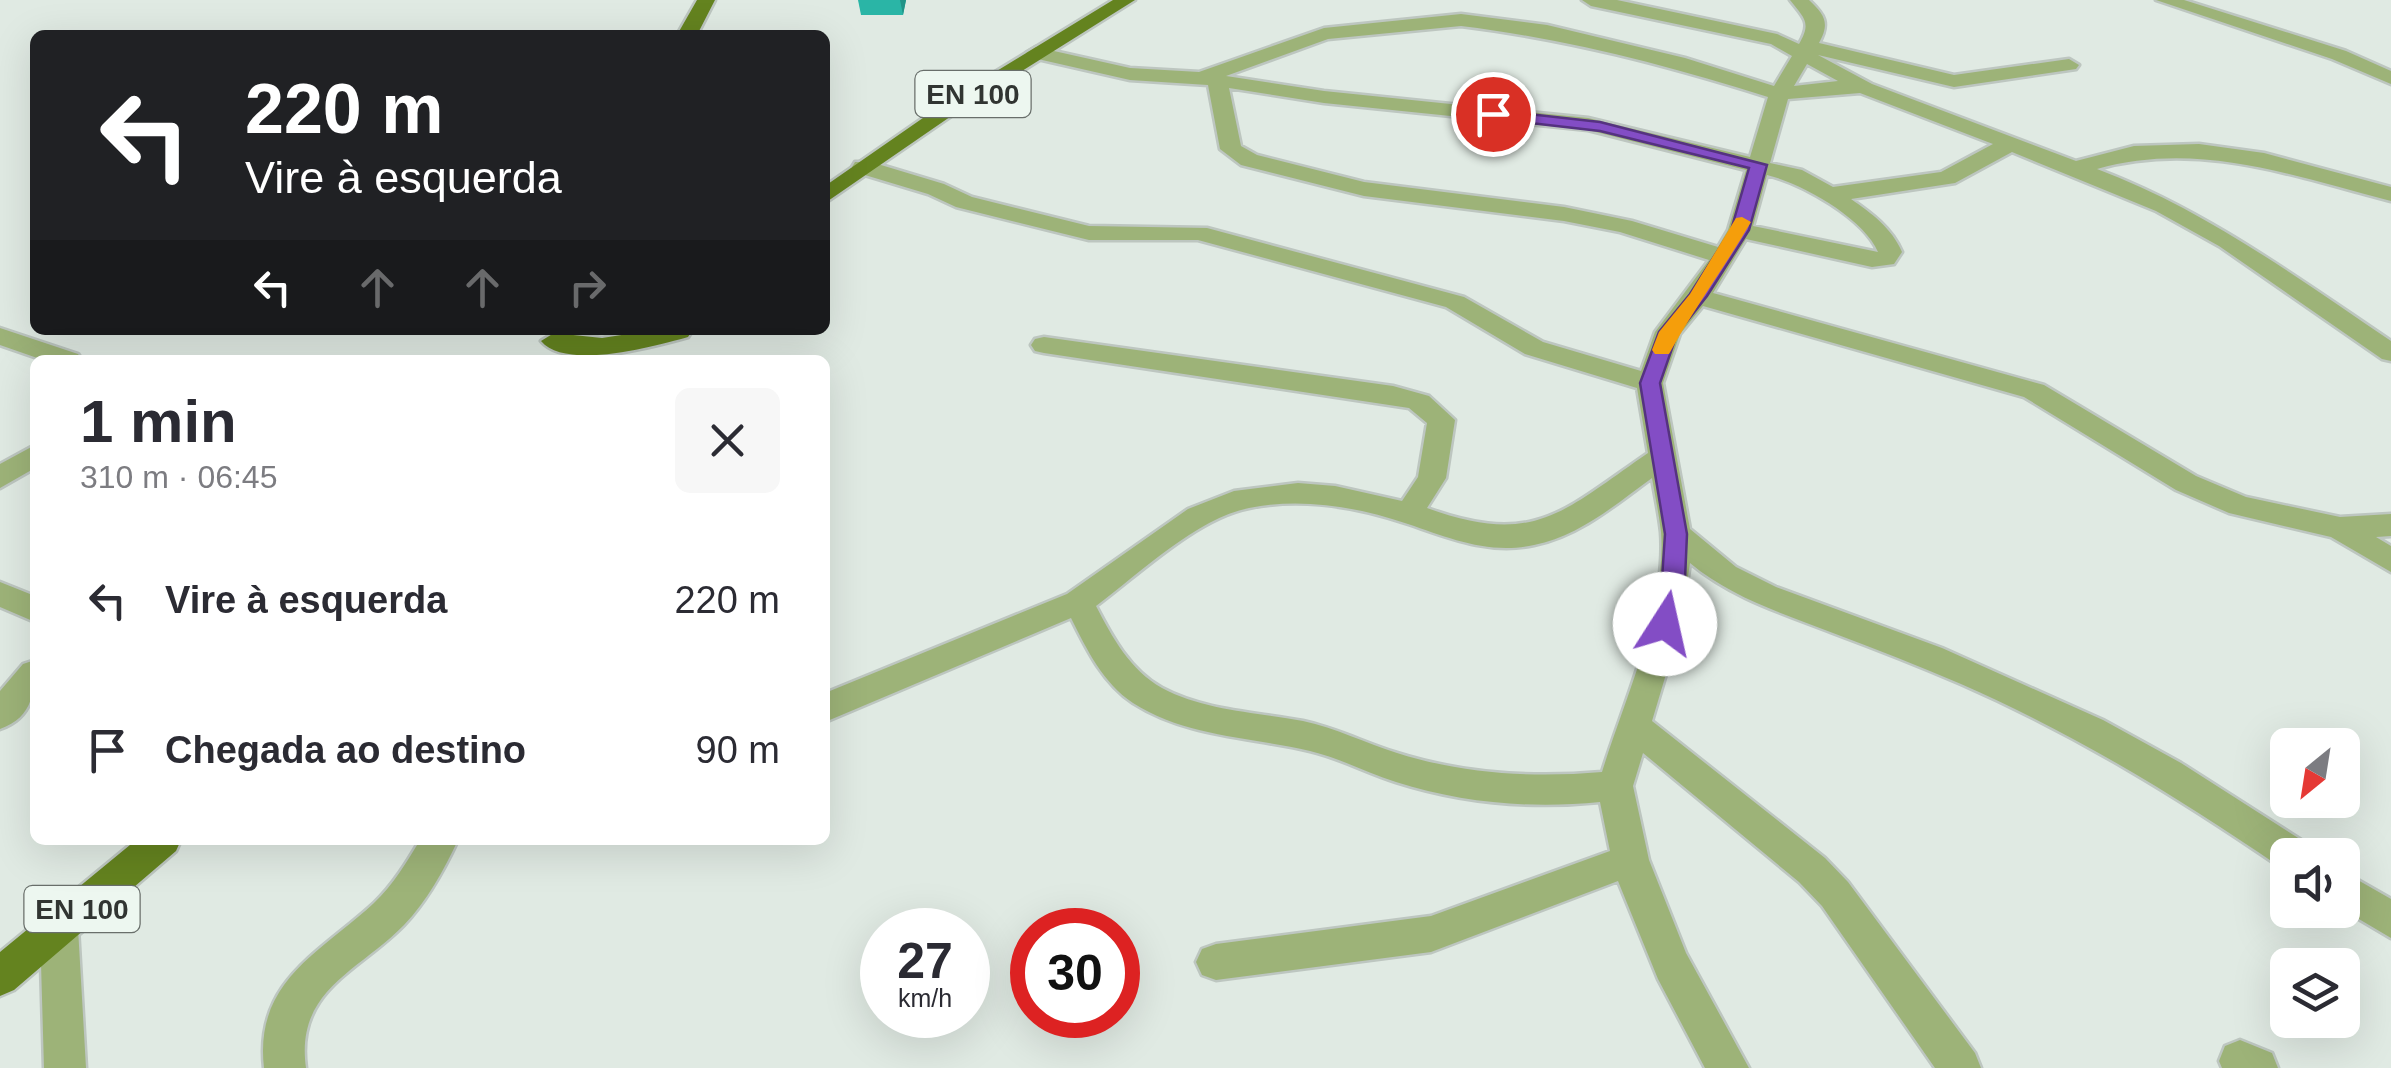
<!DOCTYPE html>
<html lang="pt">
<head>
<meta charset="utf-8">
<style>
  body { margin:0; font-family:Helvetica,sans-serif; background:#f7f7f7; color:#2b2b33; height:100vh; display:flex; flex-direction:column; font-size:38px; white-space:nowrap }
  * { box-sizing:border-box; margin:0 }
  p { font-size:32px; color:#7c7c81 }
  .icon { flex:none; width:55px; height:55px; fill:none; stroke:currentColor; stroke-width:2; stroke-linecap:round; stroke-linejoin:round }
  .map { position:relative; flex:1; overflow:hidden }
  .side { position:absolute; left:30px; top:355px; width:800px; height:490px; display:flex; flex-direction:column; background:#fff; border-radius:15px; box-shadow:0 10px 40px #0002 }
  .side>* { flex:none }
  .hud { position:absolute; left:30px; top:30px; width:800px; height:305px; border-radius:15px; box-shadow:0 10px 40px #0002; background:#202124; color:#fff; overflow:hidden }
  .needle { width:65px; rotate:210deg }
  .controls { position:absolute; left:2270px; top:728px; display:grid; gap:20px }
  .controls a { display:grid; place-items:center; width:90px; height:90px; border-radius:15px; background:#fff; box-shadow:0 10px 40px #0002; font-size:50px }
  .speed { position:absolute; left:860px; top:908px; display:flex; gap:20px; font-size:50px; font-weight:700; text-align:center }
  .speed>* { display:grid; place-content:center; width:130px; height:130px; border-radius:50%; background:#fff; box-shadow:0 10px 40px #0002; line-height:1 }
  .speed small { font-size:25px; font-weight:400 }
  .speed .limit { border:15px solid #d22; background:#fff; color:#111 }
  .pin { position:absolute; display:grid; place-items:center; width:85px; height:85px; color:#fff; margin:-42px; border:5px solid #fff; border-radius:50%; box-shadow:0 2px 10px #0007 }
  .me { position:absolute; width:110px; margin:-55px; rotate:10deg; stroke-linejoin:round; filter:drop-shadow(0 0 8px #0008) }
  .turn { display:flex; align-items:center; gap:35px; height:210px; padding:0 50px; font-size:45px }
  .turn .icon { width:130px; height:130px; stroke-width:2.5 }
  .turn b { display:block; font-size:70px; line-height:85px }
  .lanes { display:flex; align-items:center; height:95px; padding:0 50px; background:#0003; justify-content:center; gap:50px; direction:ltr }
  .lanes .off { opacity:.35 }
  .round { display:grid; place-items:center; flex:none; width:105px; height:105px; border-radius:15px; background:#f7f7f7 }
  .overview { display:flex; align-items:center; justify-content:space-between; height:170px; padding:0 50px }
  h1 { font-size:60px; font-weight:600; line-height:75px }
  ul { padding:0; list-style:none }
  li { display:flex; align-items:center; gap:30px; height:150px; padding:0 50px }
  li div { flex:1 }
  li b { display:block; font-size:38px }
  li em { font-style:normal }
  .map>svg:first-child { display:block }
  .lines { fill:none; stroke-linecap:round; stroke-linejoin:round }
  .minor-casing { stroke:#bdc6c0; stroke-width:5 }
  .major-casing { stroke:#bdc6c0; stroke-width:5 }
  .minor { fill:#9db378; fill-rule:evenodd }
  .major { fill:#64831f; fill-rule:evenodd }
  .wall { fill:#2ab5a6 }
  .shaded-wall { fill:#229387 }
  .route { fill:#834dc5; stroke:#553280; stroke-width:2.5 }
  .slow { fill:#f59e0b }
  .labels { text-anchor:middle; stroke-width:8; stroke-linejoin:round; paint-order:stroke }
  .shield { fill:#edf7f0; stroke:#696f6b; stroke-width:2.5 }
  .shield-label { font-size:28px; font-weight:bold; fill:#313532 }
</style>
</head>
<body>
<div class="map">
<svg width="2391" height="1068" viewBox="0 0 2391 1068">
  <rect width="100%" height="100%" fill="#e0eae3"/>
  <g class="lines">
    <defs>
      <path id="minor" d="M1582 0H1617L1777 34 1799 44C1812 22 1804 18 1790 0H1809C1825 15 1830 23 1819 43L1954 75 2069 59 2079 65 2076 69 1954 87 1818 55 1872 84 2076 161 2134 146 2199 144 2264 153 2391 187V201C2293 176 2199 140 2097 169 2204 209 2296 277 2391 341V361L2382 359 2219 246 2156 211 2012 152 1955 183 1851 199C1871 213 1892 228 1902 252L1894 264 1872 267 1746 239 1713 293 2044 385 2196 476 2246 497 2340 517 2391 514V536L2376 537 2391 546V572L2331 537 2229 513 2176 490 2024 397 1703 306 1680 334 1663 383 1690 529 1736 567 1776 587 1942 648 2103 720 2181 763 2306 843 2311 855H2288V869L2280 867C2178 797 2075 734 1961 684 1919 666 1876 649 1833 633 1782 613 1732 598 1690 563L1681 624 1652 721 1825 858 1848 882 1975 1053 1981 1068H1935L1822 906 1799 882 1643 753 1633 786 1649 860 1686 953 1749 1068H1705L1658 979 1618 881 1431 952 1216 980 1202 975 1196 962 1202 949 1216 944 1431 916 1610 851 1600 802C1531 809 1462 803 1396 782 1367 773 1340 758 1310 751 1251 737 1186 737 1133 703 1103 683 1087 650 1071 618L825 722V693L1067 594 1188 509 1234 491 1298 483 1335 486 1402 501 1418 477 1427 423 1409 408 1044 353 1035 351 1031 345 1035 339 1044 337 1393 386 1429 396 1455 420 1446 478 1427 508C1535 547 1562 512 1648 453L1637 388 1525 354 1446 307 1198 240H1089L956 207 928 194 855 172 852 167 855 162H871L944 184 972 197 1089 226 1207 228 1464 297 1543 342 1641 371 1655 332 1709 260 1620 232 1564 221 1364 196 1241 165 1220 149 1208 85 1130 80 1029 57 1026 53 1036 47 1130 68 1199 72 1324 28 1461 14 1547 25 1685 58 1774 86 1792 56 1771 44 1591 6ZM1461 26C1567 39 1666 65 1768 97L1750 157 1588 118 1324 91 1226 76 1328 39ZM1807 64 1838 81 1794 86ZM1229 88 1324 103 1588 130 1746 170 1728 230 1718 247 1632 221 1564 207 1364 182 1257 155 1241 146ZM1860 93 1993 144 1941 172 1833 187 1802 170 1770 163 1788 99ZM1767 175C1801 183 1864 218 1878 252L1753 226ZM1652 478C1655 496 1659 514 1661 532 1667 608 1624 701 1602 772 1533 778 1463 774 1397 753 1365 743 1336 728 1303 721 1256 712 1205 711 1162 688 1130 670 1112 637 1096 606 1139 574 1197 518 1249 508 1301 497 1358 507 1408 524 1449 538 1489 555 1534 545 1579 536 1615 505 1652 478Z
        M2156 0H2184L2346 51 2391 71V84L2332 59Z
        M0 328 78 354 82 360H43L0 345Z
        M35 445V468L0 488V464Z
        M0 582 35 596V622L0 607Z
        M35 660C35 690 34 717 0 729V691L23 664Z
        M420 840H458C444 870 427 901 404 925 358 972 295 990 306 1068H264C254 981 320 953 374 903 393 885 407 862 420 840Z
        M2342 871 2391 899V938L2342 909Z
        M59 910 73 915 78 928 86 1068H44L40 928 45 915Z
        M2240 1040 2272 1053 2278 1068H2222L2219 1061 2225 1046Z"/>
      <path id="major" d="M697 0H715L697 35H677Z
        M1113 0H1135L960 110 825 203V186L946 102Z
        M654 330 692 331 688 337C656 346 566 371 541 341L554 333 602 338Z
        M136 840H181L176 851 14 990 0 996V952Z"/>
    </defs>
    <use href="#minor" class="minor-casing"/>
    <use href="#major" class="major-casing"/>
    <use href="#minor" class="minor"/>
    <use href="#major" class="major"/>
  </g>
  <path class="wall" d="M858 0H906L903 15H861Z"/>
  <path class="shaded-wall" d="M900 0H906L903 15Z"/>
  <path class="route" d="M1493 110 1600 122 1767 165 1749 230 1707 296 1677 334 1660 383 1687 534 1685 579 1674 631H1657L1653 624 1662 579 1665 534 1640 383 1659 332 1690 294 1731 230 1749 168 1600 131 1488 118V111Z"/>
  <path class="slow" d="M1742 217 1751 222C1725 267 1693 310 1669 354H1655L1652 350 1659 332 1690 294 1736 218Z"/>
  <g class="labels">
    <g class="shield">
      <rect x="915.5" y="71" width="115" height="46" rx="8"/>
      <rect x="24.5" y="886" width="115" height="46" rx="8"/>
    </g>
    <g class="shield-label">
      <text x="973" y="104">EN 100</text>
      <text x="82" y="919">EN 100</text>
    </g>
  </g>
</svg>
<div class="controls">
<a><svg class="needle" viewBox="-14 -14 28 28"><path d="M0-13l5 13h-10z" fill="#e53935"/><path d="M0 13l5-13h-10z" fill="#7c7c81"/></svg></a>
<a><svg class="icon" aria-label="sound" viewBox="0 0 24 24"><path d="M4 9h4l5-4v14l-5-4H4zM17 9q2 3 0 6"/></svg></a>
<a><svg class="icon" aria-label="layers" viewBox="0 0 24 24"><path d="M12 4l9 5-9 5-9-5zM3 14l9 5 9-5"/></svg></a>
</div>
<div class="speed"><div>27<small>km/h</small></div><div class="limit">30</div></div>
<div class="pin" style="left:1493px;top:114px;background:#d93025"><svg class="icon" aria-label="arrive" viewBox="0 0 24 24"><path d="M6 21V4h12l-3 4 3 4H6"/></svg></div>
<svg class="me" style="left:1665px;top:624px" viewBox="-20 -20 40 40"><circle r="19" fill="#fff"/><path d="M0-13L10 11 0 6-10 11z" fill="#834dc5"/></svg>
<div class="hud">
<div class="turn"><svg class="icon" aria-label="left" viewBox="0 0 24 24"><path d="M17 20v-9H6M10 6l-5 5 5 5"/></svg><div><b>220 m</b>Vire à esquerda</div></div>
<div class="lanes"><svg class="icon" aria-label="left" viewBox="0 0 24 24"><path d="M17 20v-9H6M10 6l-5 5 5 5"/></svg><svg class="icon off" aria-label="ahead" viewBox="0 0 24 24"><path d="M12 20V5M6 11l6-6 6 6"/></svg><svg class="icon off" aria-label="ahead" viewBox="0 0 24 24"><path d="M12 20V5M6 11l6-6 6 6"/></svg><svg class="icon off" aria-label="right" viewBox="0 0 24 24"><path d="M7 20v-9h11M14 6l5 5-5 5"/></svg></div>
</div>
<section class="side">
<div class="overview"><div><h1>1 min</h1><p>310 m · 06:45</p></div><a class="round"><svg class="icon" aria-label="close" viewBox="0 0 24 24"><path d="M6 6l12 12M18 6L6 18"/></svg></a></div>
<ul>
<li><svg class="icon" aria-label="left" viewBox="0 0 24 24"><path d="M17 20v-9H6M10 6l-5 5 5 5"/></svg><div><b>Vire à esquerda</b></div><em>220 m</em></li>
<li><svg class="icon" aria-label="arrive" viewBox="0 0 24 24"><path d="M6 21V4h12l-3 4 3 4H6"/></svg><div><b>Chegada ao destino</b></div><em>90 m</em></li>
</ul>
</section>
</div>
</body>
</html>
